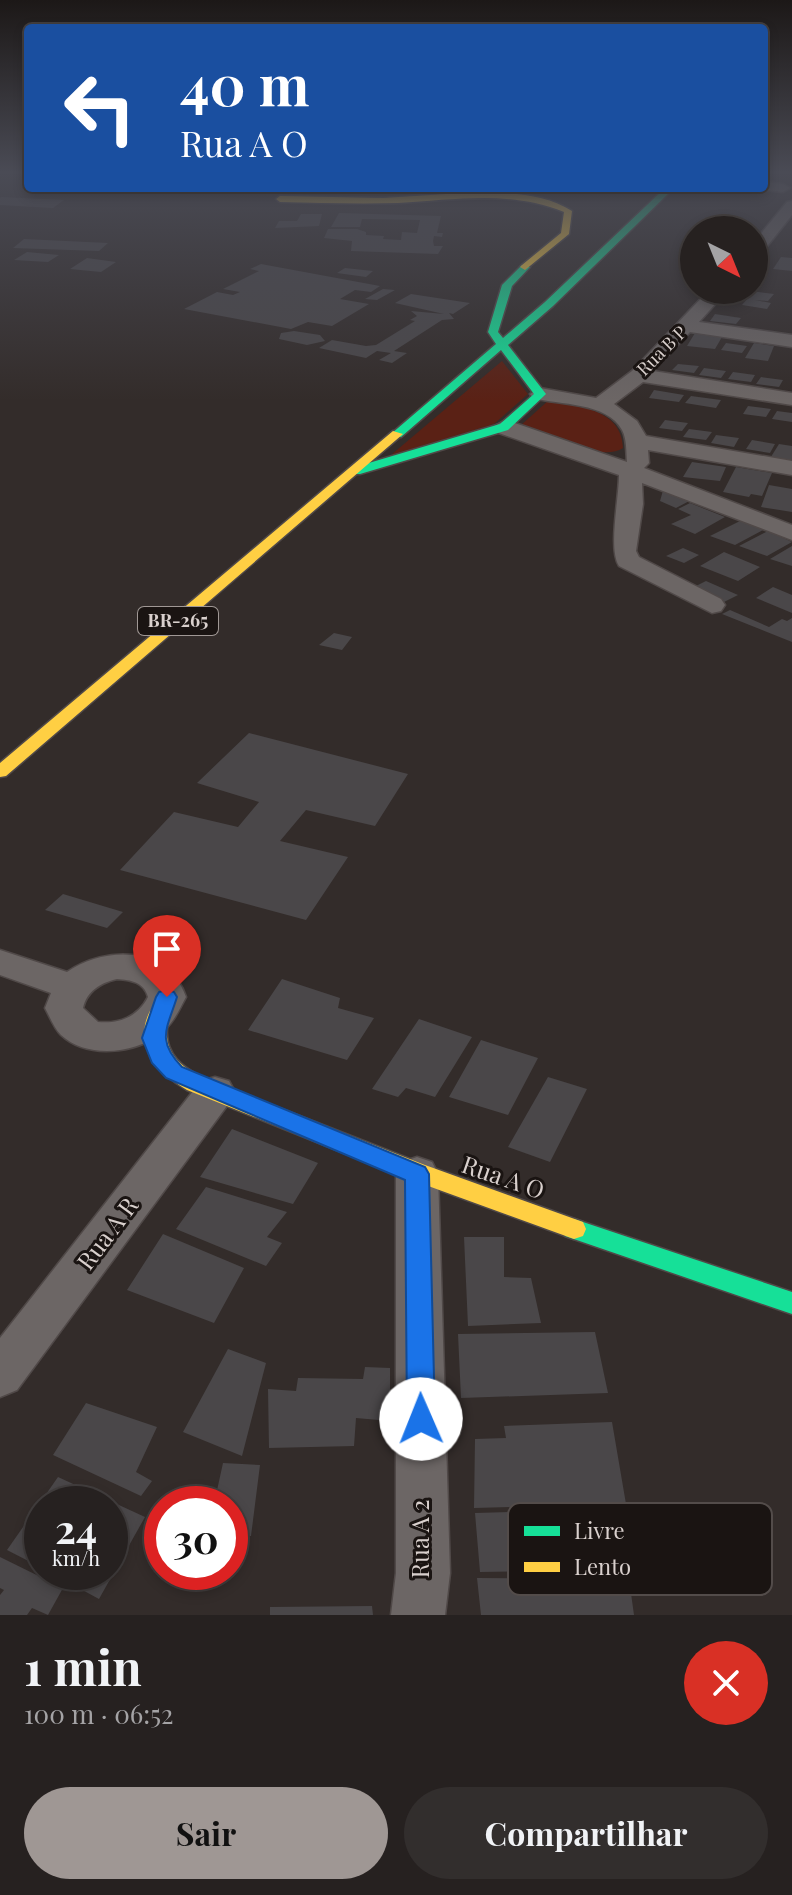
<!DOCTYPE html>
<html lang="pt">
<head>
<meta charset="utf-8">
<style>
  body { margin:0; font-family:"Playfair Display",serif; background:#322e2d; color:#f1f3f6; height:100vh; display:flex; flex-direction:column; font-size:30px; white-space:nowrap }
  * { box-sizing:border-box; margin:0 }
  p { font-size:26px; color:#a4a3a5 }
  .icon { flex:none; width:44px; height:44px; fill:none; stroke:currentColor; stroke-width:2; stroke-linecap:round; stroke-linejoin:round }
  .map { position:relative; height:1615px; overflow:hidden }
  .panel { display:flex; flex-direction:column; background:#262120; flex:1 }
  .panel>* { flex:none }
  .hud { position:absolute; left:24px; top:24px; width:744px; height:168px; border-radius:8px; box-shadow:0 4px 12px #0003,0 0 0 2px #423e3e; background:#1a4fa0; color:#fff; overflow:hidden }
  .needle { width:52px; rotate:137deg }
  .controls { position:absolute; left:680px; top:216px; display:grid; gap:16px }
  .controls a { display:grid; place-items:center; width:88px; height:88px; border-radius:50%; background:#262120; box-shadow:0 4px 12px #0003,0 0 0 2px #423e3e; font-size:40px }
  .speed { position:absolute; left:24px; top:1486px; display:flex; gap:16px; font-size:40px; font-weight:700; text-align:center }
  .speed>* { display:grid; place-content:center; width:104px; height:104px; border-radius:50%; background:#262120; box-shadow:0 4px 12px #0003,0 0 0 2px #423e3e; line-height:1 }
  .speed small { font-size:20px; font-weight:400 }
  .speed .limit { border:12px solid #d22; background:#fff; color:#111 }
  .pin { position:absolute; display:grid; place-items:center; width:68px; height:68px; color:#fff; margin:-82px -34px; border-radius:50% 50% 50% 0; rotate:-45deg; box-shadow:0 0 8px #0007 }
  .pin .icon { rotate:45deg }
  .me { position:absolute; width:88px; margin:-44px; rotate:359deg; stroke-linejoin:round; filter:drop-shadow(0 0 6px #0008) }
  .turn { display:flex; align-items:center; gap:28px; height:168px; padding:0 24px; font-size:36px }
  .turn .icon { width:104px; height:104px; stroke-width:2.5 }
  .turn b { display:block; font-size:56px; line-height:68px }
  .round { display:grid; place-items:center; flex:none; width:84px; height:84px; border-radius:42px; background:#322e2d }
  .head { display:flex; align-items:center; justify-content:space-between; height:136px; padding:0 24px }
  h1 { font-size:48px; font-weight:700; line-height:60px }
  .cta { display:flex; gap:16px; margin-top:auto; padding:16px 24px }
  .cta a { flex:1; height:92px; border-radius:48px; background:#9f9794; color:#111; font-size:32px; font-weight:700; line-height:92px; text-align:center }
  .cta a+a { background:#322e2d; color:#f1f3f6 }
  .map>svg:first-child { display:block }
  .green { fill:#5a2115 }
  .building { fill:#4a4749 }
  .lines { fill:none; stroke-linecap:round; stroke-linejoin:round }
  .street-casing { stroke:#504948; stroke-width:3 }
  .fast-casing { stroke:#504948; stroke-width:3 }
  .slow-casing { stroke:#504948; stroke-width:3 }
  .street { fill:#6c6665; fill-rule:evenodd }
  .fast { fill:#16e098; fill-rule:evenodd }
  .slow { fill:#ffcf43; fill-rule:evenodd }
  .route { fill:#1a73e8; stroke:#114b97; stroke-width:2 }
  .labels { text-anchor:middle; stroke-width:6; stroke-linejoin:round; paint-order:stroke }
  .far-street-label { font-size:18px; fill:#d9d0cd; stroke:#1a1412 }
  .shield { fill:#1a1412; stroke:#a09895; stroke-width:2 }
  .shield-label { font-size:18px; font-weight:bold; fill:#d9d0cd }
  .near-street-label { font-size:24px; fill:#d9d0cd; stroke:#1a1412 }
  .key { fill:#1a1412; stroke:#534c4a; stroke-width:2 }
  .key-label { font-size:22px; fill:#d9d0cd }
</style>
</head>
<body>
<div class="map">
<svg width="792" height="1615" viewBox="0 0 792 1615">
  <rect width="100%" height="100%" fill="#332c2a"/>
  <path class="green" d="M502 361 528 394 494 424 391 455Z
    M549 400C579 407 622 409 623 448 601 463 544 434 520 426Z"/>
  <path class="building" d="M0 198 1 197 64 200 53 208 0 205Z
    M339 213 441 216 437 233H443L442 237 434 236 433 241 434 246H443L438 254 351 251 352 241 324 238 328 229H357L366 232V235L384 236 383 239 401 240 402 232 417 233 420 220 362 219 360 227H331Z
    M301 214H322L319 226 275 228 279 221H297Z
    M24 239 108 243 99 251 13 248Z
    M27 252 59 255 48 262 14 260Z
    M781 257 792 258V271L773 269Z
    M87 258 116 262 101 272 70 269Z
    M261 264 380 286 371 292 355 290 340 299 369 304 332 326 308 322 291 329 184 309 217 292 233 295 240 292 223 289 259 271 250 269Z
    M345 268 373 271 366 277 337 273Z
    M383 289 395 290 377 300 365 299Z
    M736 290H744L774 294 768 301 755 300 771 303 767 309 742 305 747 299 731 297Z
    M411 294 470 303 453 314 449 313 454 319 442 320 394 351 407 353 392 363 379 360 391 353 377 351 366 358 319 348 332 340 366 346 376 345 415 321 410 320 417 316 411 311 444 314 395 303Z
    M715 314 741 318 736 324 710 321Z
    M294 331 320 335 325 341 307 345 279 339 281 333Z
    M695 333 722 337 715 349 687 346Z
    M726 343 747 346 742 353 721 350Z
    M754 343 774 346 768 361 745 358Z
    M678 364 699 366 694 373 672 370Z
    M704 368 726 371 721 378 699 375Z
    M733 372 755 375 751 382 728 379Z
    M761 377 783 380 779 387 756 384Z
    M654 390 684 395 679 402 649 398Z
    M691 396 721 400 716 408 685 403Z
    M748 406 771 409 766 417 743 414Z
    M777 411 792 413V422L772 419Z
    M665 420 688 423 682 431 659 428Z
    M689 429 712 432 706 440 683 437Z
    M716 435 739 438 734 447 711 443Z
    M752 440 775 444 770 453 746 449Z
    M779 444 792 446V464L769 460Z
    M692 462 726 467 720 481 683 477Z
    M736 467 772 473 762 496 751 494 749 497 723 492Z
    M769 485 792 489V512L761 507Z
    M664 487 693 499 676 508 660 501Z
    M690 503 725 517 695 534 671 524 691 515 678 509Z
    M742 520 765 529 735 545 710 536Z
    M768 531 792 542 767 556 739 546Z
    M792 546V566L770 559Z
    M683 548 699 555 684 563 666 556Z
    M724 552 760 567 738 581 700 566Z
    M706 581 738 595 722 603 690 589Z
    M773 587 792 595V613L756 598Z
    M730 610 769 627 782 619 787 621 792 618V642L722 614Z
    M334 633 352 637 342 650 319 645Z
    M249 733 408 774 375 826 306 810 280 841 348 857 306 920 120 870 174 812 238 827 259 802 197 783Z
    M63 894 123 912 107 928 45 910Z
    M282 979 340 998 338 1008 374 1018 347 1060 248 1030Z
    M419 1019 472 1037 435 1097 406 1088 398 1097 372 1089Z
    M481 1040 538 1058 508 1115 449 1097Z
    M548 1077 587 1089 550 1162 508 1147Z
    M232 1129 318 1163 293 1204 200 1177Z
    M206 1187 287 1212 267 1237 282 1243 266 1266 176 1229Z
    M163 1234 244 1268 214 1323 127 1290Z
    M464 1237H504V1277L531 1278 541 1323 468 1326Z
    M595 1332 608 1393 461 1398 458 1334Z
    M228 1349 266 1363 242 1456 183 1432Z
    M365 1367 390 1368V1421L356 1418 354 1446 269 1448 268 1389 296 1391 298 1378 363 1379Z
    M86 1403 157 1427 136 1472 152 1481 141 1496 53 1455Z
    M612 1422 626 1504 474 1508 475 1439 506 1438 504 1426Z
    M223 1463 260 1465 251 1536 230 1535V1504H214Z
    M58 1477 145 1517 99 1599 49 1572H110V1504H42V1568L7 1550Z
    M623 1509 633 1569 480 1572 475 1513Z
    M0 1557 63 1588 48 1615 32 1608 27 1615H0V1595L4 1590 0 1588Z
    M477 1578 629 1579 634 1615H481Z
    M372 1606 373 1615H270V1607Z"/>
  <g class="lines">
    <defs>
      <path id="street" d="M764 182 783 184 790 188 783 192 759 189 764 188Z
        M792 201V215L760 255 754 257V242L787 202Z
        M709 290H728L699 322 792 335V347L690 332 653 371 792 393V405L643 382 614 404 637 421 646 436 792 461V475L648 450 649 463 644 468 792 525V540L642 483 643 504 636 551 639 557 721 599 725 605 721 611 712 613 619 566C608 549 619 499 619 475L496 432 493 427 504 421 512 422 627 462C626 452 627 439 622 430 607 402 559 405 533 398L530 394 540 388 596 398 632 371Z
        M0 950 67 972C106 945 169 946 186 997 179 1010 173 1024 161 1033 135 1054 87 1059 61 1035 54 1028 50 1017 45 1008L51 993 0 975ZM117 979C131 980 144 982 148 997 138 1017 119 1024 98 1022L83 1008C87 991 100 983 117 979Z
        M215 1077 229 1081 235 1092 229 1103 17 1390 0 1397V1338L201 1081Z
        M417 1157 432 1162 438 1174 450 1573 445 1615H391L396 1573V1174L402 1162Z"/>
      <path id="fast" d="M665 188H674L553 306 508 345 546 394 508 430 360 474H352V468L500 424 534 394 501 350 401 437 391 434 496 344 488 332 502 285 522 265 530 267 512 286 498 332 503 338 545 302Z
        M574 1219 792 1292V1314L565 1236 562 1229 565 1222Z"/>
      <path id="slow" d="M462 193C498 192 541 191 572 211L569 234 525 270 520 267 522 265 561 233 564 212C510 190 455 200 398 203 359 204 319 203 280 202L276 199 280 196 383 198Z
        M393 431 403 434 6 776 0 777V763Z
        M158 1008 166 1011C170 1018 167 1021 167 1029 165 1055 183 1067 203 1078L425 1165 583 1222 586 1229 583 1236 574 1239 409 1179 187 1090C160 1074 132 1044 150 1011Z"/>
    </defs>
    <use href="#street" class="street-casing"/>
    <use href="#fast" class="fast-casing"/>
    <use href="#slow" class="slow-casing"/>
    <use href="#street" class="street"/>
    <use href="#fast" class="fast"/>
    <use href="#slow" class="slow"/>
  </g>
  <linearGradient id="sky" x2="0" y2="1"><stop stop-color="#1c1817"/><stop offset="0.43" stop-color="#4a4b55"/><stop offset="1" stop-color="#4a4b55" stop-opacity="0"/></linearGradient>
  <rect width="792" height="401" fill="url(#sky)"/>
  <path class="route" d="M167 990 174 992 177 997C167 1029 156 1040 182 1067L425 1167 429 1174 435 1419 431 1429 421 1432 411 1429 407 1419 405 1180 166 1078 152 1063 142 1038 156 997 159 992Z"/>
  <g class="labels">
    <g class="far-street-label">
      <text transform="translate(662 351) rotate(-45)" y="6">Rua B P</text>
    </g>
    <rect class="shield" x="138" y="607" width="80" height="28" rx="6"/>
    <g class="shield-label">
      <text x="178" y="627">BR-265</text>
    </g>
    <g class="near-street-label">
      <text transform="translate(503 1178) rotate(19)" y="8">Rua A O</text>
      <text transform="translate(108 1234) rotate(-53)" y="8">Rua A R</text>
      <text transform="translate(421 1539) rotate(-90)" y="8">Rua A 2</text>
    </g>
  </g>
  <rect x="508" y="1503" width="264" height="92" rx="12" class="key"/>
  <rect x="524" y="1526" width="36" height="10" fill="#16e098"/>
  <rect x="524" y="1562" width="36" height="10" fill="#ffcf43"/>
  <g class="key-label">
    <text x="574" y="1539">Livre</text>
    <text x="574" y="1575">Lento</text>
  </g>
</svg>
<div class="controls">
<a><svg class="needle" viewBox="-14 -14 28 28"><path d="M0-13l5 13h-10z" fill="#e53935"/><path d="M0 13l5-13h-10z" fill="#a4a3a5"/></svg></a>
</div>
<div class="speed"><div>24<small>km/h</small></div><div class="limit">30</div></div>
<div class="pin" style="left:167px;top:997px;background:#d93025"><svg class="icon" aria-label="arrive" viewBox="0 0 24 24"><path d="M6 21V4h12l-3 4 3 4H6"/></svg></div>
<svg class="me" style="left:421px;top:1419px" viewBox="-20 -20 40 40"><circle r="19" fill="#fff"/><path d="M0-13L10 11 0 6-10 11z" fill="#1a73e8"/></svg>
<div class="hud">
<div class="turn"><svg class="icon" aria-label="left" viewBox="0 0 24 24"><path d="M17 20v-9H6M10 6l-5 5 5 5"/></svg><div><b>40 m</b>Rua A O</div></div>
</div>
</div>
<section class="panel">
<div class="head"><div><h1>1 min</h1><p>100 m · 06:52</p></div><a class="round" style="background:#d93025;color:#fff"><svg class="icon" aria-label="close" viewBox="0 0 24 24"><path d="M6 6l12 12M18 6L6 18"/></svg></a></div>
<div class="cta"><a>Sair</a><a>Compartilhar</a></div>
</section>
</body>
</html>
